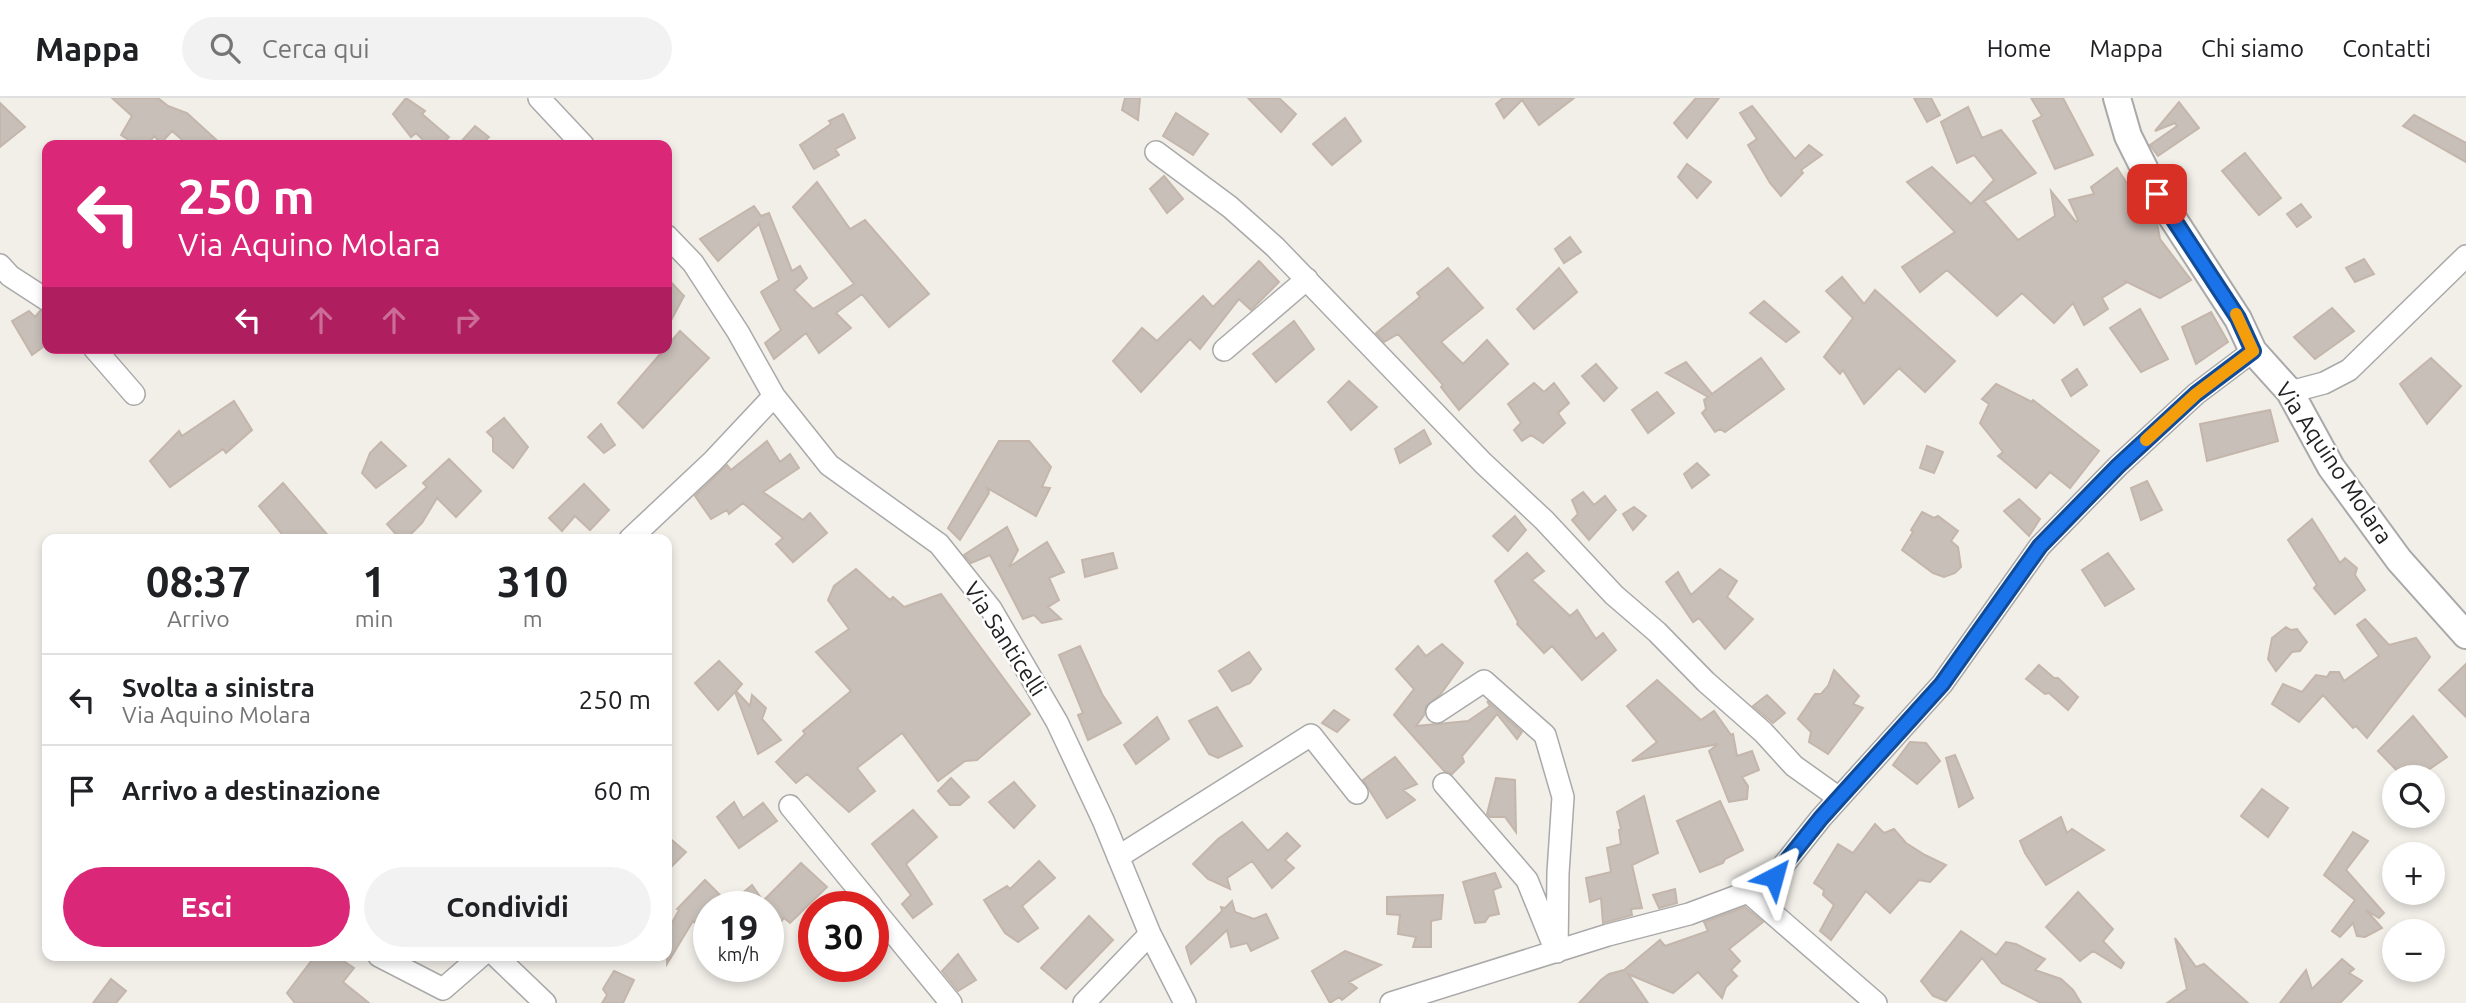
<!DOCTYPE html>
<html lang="it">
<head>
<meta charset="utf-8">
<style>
  body { margin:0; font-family:Ubuntu,sans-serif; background:#f2f2f2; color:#202124; height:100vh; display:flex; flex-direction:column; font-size:26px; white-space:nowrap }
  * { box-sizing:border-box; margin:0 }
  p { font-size:23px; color:#757577 }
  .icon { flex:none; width:38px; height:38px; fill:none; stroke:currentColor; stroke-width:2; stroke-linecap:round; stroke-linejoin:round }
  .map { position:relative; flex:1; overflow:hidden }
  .panel { position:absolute; left:42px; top:436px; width:630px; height:427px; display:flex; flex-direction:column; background:#fff; border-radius:14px; box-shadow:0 4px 10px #0003 }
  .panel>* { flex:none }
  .banner { position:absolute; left:42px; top:42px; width:630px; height:214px; border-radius:14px; box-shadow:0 4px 10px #0003; background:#db2777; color:#fff; overflow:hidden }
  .fabs { position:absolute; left:2382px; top:667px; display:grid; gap:14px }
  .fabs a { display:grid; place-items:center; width:63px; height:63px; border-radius:50%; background:#fff; box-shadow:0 4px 10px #0003; font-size:35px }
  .speed { position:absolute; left:693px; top:793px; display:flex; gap:14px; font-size:35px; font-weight:700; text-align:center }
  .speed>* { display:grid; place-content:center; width:91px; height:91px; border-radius:50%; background:#fff; box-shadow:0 4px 10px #0003; line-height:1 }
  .speed small { font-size:18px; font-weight:400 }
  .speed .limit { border:10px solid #d22; background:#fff; color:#111 }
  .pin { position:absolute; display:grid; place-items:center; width:60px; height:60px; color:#fff; margin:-30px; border-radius:14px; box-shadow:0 4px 10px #0006 }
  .me { position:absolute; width:77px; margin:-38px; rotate:39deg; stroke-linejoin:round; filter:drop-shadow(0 0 5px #0008) }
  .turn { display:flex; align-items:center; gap:24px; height:147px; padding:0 21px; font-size:32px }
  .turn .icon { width:91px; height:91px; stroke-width:2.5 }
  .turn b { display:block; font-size:49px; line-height:60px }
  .lanes { display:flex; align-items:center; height:66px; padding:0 21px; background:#0003; justify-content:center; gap:35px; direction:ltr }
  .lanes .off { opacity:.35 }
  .eta { display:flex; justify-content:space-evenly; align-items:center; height:119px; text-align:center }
  .eta b { font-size:42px; font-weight:700; line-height:49px }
  .cta { display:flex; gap:14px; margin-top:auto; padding:14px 21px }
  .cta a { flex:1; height:80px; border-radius:42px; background:#db2777; color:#fff; font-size:28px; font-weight:700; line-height:80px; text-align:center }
  .cta a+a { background:#f2f2f2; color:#202124 }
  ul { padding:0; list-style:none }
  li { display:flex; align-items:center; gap:21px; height:91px; padding:0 21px; border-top:2px solid #e0e0e0 }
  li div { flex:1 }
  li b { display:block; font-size:26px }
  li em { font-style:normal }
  header { display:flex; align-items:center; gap:42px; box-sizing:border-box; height:98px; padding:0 35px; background:#fff; border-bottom:2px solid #e0e0e0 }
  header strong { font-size:33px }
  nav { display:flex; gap:38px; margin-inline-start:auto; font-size:24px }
  .search { width:490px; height:63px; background:#f2f2f2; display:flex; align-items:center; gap:18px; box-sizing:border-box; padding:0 24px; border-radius:38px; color:#757577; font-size:26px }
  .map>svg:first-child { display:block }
  .building { fill:#c7bfb8; stroke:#c4b6ab; stroke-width:2 }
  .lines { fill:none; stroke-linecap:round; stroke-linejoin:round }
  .minor-casing { stroke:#a9a9a9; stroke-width:24 }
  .tertiary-casing { stroke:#a9a9a9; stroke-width:30 }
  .minor { stroke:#fff; stroke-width:21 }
  .tertiary { stroke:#fff; stroke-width:26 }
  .route-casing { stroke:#114b97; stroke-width:18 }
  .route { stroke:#1a73e8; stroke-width:12 }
  .slow { stroke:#f59e0b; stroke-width:12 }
  .labels { text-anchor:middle; stroke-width:5; stroke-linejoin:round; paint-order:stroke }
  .street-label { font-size:23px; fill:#222; stroke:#fff }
</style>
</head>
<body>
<header>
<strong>Mappa</strong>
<div class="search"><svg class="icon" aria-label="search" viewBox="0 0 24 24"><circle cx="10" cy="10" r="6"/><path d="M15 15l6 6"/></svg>Cerca qui</div>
<nav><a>Home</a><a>Mappa</a><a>Chi siamo</a><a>Contatti</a></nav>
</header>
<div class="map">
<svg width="2466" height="905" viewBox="0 0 2466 905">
  <rect width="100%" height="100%" fill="#f2efe9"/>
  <path class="building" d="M112 0H158L168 8 187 15 222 47H188L172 33 161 45 154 38 148 47H136L121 37 132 18Z
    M406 0 425 13 422 16 449 39 442 47H428L416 35 411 39 393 16Z
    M1125 0H1140L1138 22 1122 12Z
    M1248 0H1279L1296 16 1281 34Z
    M1503 0H1574L1539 27 1522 2 1504 20 1496 6Z
    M1696 0H1719L1687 40 1674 25Z
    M1914 0H1931L1940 17 1927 24Z
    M2031 0H2063L2093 57 2055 71 2033 23 2042 18Z
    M2179 4 2199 30 2158 58 2150 47 2177 28 2175 25 2155 33Z
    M0 5 25 29 0 49Z
    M1752 8 1795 61 1809 47 1822 57 1801 72 1803 75 1781 98 1770 85 1748 47 1757 41 1740 15Z
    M1968 9 1982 40 2001 32 2036 75 1984 103 2018 142 2055 118 2051 93 2076 124 2078 122 2069 102 2094 96 2091 89 2117 70 2141 107 2143 105 2157 125 2160 141 2191 182 2160 200 2125 183 2126 185 2102 200 2108 211 2084 227 2073 205 2054 225 2022 195 1997 218 1947 172 1920 194 1902 169 1955 134 1907 84 1932 69 1971 106 1994 82 1974 57 1957 65 1941 24Z
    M1176 15 1208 36 1193 57 1163 38Z
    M843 16 855 40 835 51 839 57 814 71 800 47 831 26 829 23Z
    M2414 17 2466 45V64L2403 28Z
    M1345 20 1361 43 1332 67 1313 46Z
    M475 28 489 39 481 47H458Z
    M2245 55 2281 100 2259 117 2222 73Z
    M1687 66 1711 84 1697 100 1678 79Z
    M1164 78 1183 101 1167 115 1150 91Z
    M817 84 850 131 865 122 929 196 889 229 862 196 836 215 851 230 819 255 806 235 774 261 765 245 781 232 761 194 779 182 759 126 718 163 700 141 754 108 761 118 769 115 792 173 800 168 807 180 794 192 813 211 854 186 793 109Z
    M2301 106 2311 119 2297 129 2287 116Z
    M1570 139 1581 154 1564 165 1555 151Z
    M2364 161 2374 176 2355 184 2346 170Z
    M1259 163 1279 184 1251 212 1239 201 1200 251 1190 241 1141 294 1113 263 1142 230 1157 243 1203 198 1213 209Z
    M1448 170 1483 210 1441 244 1463 266 1487 242 1508 266 1459 312 1441 289 1443 287 1398 236 1384 244 1376 235 1420 199 1417 195Z
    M1559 170 1577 194 1534 231 1517 211Z
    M1842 179 1864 206 1875 192 1955 263 1925 294 1899 270 1864 306 1843 272 1840 276 1824 259 1853 220 1826 193Z
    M667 180 684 198 667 230Z
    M1764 203 1799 234 1786 244 1750 215Z
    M2332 210 2354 233 2315 261 2294 239Z
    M2140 211 2168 261 2141 274 2110 230Z
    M29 213 35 219 40 213 47 215V246L32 257 12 223Z
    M2211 214 2228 244 2196 266 2182 229Z
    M1294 223 1314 251 1276 284 1253 256Z
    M680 233 709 260 643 330 618 305Z
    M1761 260 1784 291 1725 334 1720 331 1715 334 1702 315 1706 311 1704 302 1708 299 1666 275 1686 264 1712 296Z
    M2431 260 2461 288 2427 326 2400 286Z
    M1596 266 1617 290 1604 303 1582 278Z
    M2077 271 2087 287 2071 298 2062 282Z
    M1349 283 1377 309 1351 332 1328 304Z
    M1534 285 1544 294 1554 285 1569 305 1558 315 1565 325 1543 345 1531 337 1522 343 1514 332 1521 325 1508 306Z
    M1996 286 2032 304 2033 302 2099 353 2070 390 2050 374 2036 390 1998 358 2003 354 1980 325 1989 306 1982 301Z
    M1657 294 1674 315 1648 335 1632 312Z
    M234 303 252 332 226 355 223 351 170 389 150 363 179 333 182 338Z
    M2270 312 2278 343 2207 363 2200 326Z
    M504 320 528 349 513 370 493 353V340L487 334Z
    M601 326 615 347 604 355 588 339Z
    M1424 332 1431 346 1400 365 1395 351Z
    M767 343 780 364 790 356 799 370 763 394 803 422 810 415 827 435 793 464 776 446 783 440 743 405 729 416 727 412 711 421 695 398 727 367 731 372Z
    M999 343H1029L1051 369 1042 389 1050 390 1036 418 987 390 989 395 960 442 948 430Z
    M381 344 406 368 376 390 362 375 370 355Z
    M1927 348 1943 354 1934 375 1920 370Z
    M449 361 481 393 456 419 437 400 422 425 406 441H400L387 426 427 389 423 385Z
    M1697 365 1709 377 1692 390 1684 376Z
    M2147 383 2162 412 2141 422 2131 390Z
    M283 385 331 441H286L259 408Z
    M584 386 609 412 590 432 575 418 562 433 549 420Z
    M1583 394 1594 407 1605 398 1616 412 1589 442 1572 422 1578 416 1572 402Z
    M2019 401 2040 421 2029 438 2004 413Z
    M1634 409 1646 418 1633 432 1623 416Z
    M1922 414 1934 420 1938 418 1958 433 1951 443 1958 449 1961 469 1955 475 1944 479 1933 475 1902 452 1913 434 1911 432Z
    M1515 418 1526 432 1508 453 1493 438Z
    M2312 421 2340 465 2345 460 2357 470 2355 477 2365 492 2335 516 2314 490 2317 487 2288 442Z
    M1007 429 1018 452 1009 469 1047 444 1064 474 1049 480 1059 502 1048 509 1061 521 1042 525 1034 517 1023 521 990 457 971 465 964 457Z
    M1113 455 1117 470 1085 479 1082 462Z
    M1527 455 1544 473 1532 482 1570 518 1577 512 1596 541 1603 535 1616 552 1582 582 1552 548 1544 555 1517 526 1518 524 1495 483Z
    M2108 455 2134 491 2105 508 2082 472Z
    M856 471 890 502 893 499 904 509 941 496 1030 616 977 662 965 663 938 683 902 635 857 670 875 693 849 714 807 676 796 685 776 664 805 636 803 633 851 593 816 554 849 531 828 502 834 488Z
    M1720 471 1737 483 1727 499 1753 521 1725 551 1699 520 1693 524 1666 484 1678 474 1691 497Z
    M2365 521 2389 547 2416 540 2430 559 2367 640 2356 628 2353 630 2323 597 2299 624 2272 606 2283 586 2302 594 2316 577 2327 579 2330 574H2339L2344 583 2379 558 2357 527Z
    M2286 529 2291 532 2297 531 2307 544 2300 553 2292 554 2276 573 2268 561 2272 540Z
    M1442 546 1463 565 1440 597 1426 608 1424 617 1416 628 1468 623 1490 608 1487 603 1522 634 1517 641 1497 616 1462 658 1464 664 1452 676 1444 673 1394 617 1414 591 1396 571 1418 548 1426 558Z
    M1080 548 1102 596 1121 625 1088 642 1078 617 1083 615 1059 557Z
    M1249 554 1261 571 1250 585 1232 593 1219 573Z
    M719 563 742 586 736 593 750 608 752 597 766 610 762 621 781 642 758 656 735 594 718 612 695 585Z
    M2466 566V619L2439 592Z
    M2039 567 2054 580H2058L2078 599 2068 612 2049 595 2045 596 2026 581Z
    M1834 572 1859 598 1853 606 1863 610 1828 656 1809 644 1811 634 1798 621 1815 596H1821L1828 588Z
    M1657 582 1701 622 1714 613 1731 637 1733 636 1737 658 1752 653 1759 672 1742 679 1748 688 1747 701 1729 704 1709 653 1718 646 1632 663 1657 644 1627 608Z
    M1767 597 1785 615 1773 625 1753 608Z
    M1217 609 1242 648 1218 660 1209 656 1189 623Z
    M1334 612 1349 622 1337 634 1322 625Z
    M2413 618 2447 659 2418 679H2403L2378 653Z
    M1157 619 1169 641 1136 666 1124 647Z
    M1910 644 1926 645 1940 663 1917 686 1893 667Z
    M1955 657 1973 700 1959 709 1946 660Z
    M1395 659 1417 686 1403 692 1415 702 1387 720 1363 682Z
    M951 680 969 699 960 707H950L938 693Z
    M1496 680 1515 682 1516 734 1505 719H1490L1487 716Z
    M1014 684 1035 708 1014 730 989 704Z
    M2262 691 2288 710 2268 739 2241 718Z
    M1644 698 1658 755 1632 767 1642 810 1631 811 1632 817 1603 825 1601 800 1590 804 1586 780 1611 774 1607 750 1621 746 1619 732 1621 731 1617 714Z
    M1720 703 1743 752 1725 761 1723 765 1700 774 1677 723Z
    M734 704 743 720 763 705 777 723 739 750 717 719Z
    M913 712 937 739 906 766 932 806 913 820 902 806 911 797 872 746Z
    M2061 719 2067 735 2072 731 2104 752 2046 787 2025 755 2020 743Z
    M1242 724 1268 753 1287 735 1300 748 1285 762 1294 770 1272 790 1252 763 1227 780 1230 791 1208 781 1193 766 1218 741Z
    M1875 726 1884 735 1894 731 1906 745 1925 757 1946 767 1930 784 1919 782 1890 815 1866 793 1831 842 1820 833 1834 807 1823 797 1824 792 1814 785 1838 746 1853 755Z
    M2353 734 2368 743 2346 772 2384 815 2379 820 2366 812 2382 830 2365 839 2357 838 2353 825 2340 839 2332 833 2355 802 2324 777Z
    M667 738 686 754 667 773Z
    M1039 763 1055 780 1022 808 1038 830 1018 844 1005 835 984 802 1007 788 1010 791Z
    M801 765 827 789 790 825 784 820 768 838V808H746L739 798 752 787 763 803Z
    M1495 775 1501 789 1493 792 1499 816 1489 818 1485 824 1475 825 1463 784Z
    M705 782 723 800 716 808H709V817L699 828 693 823 667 866V834L679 812 677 811Z
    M1675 791 1677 805 1659 810 1653 797Z
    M2078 794 2113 831 2103 843 2124 865 2121 870 2093 853 2080 863 2046 829Z
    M1443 797 1441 821 1431 823V849H1413L1416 839 1398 836 1400 817 1387 816V799Z
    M1232 803 1235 814 1254 821 1266 816 1278 840 1251 853 1247 845 1231 849 1227 832 1191 866 1186 849 1222 813 1221 809 1225 810Z
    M1745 809 1763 824 1729 851 1740 863 1731 872 1737 878 1726 889 1722 900 1698 874 1673 895 1628 876 1648 905H1579L1601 882 1609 876 1624 872 1660 842 1665 848 1708 833 1704 824Z
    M1089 818 1113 842 1066 891 1041 870Z
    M1961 833 1996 857 2006 844 2016 846 2045 861 2035 872 2061 881 2073 892 2081 905H2041L2002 885 1982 860 1946 903 1933 898 1921 883Z
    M2175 840 2196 869 2204 866 2248 905H2167L2187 891Z
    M1345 853 1381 867 1349 884 1357 890 1342 902 1339 899 1330 905 1312 873Z
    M958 856 976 882 958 893 942 873Z
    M315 858H336L354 870 343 884 369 905H295L287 895Z
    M2342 861 2354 871 2349 875 2362 883 2340 905H2280L2306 872 2312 891Z
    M614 873 634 882 623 905H602L607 897 603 891Z
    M111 881 126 893 116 905H93Z"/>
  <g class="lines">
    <defs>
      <path id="minor" d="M539 0 583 47
        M1156 54 1230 109 1275 149 1483 365 1544 422 1614 497 1657 534 1706 584 1763 634 1794 668 1839 700
        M667 138 693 165 738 234 774 298 829 367 939 446 991 511 1057 624 1103 722 1150 836 1185 905
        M0 167 10 178 47 202
        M94 250 134 296
        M1224 252 1307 181
        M2290 294 2324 285 2349 272 2466 158
        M630 441 713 363 774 298
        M1437 614 1484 583 1545 637 1563 699 1558 775 1557 854
        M1444 686 1527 782 1553 846
        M790 708 872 808
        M1118 759 1311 637 1357 695
        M1748 794 1876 905
        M873 810 951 905
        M379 858 443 891 481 858
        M496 858 545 905
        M1084 905 1150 836
        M1391 905 1608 837 1689 816 1748 794 1774 779 1821 720 1942 586 2040 448 2118 368 2196 296 2253 253"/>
      <path id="tertiary" d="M2117 0 2128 38 2157 96 2238 221 2253 253 2290 294 2331 369 2399 462 2466 537"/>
    </defs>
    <use href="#minor" class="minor-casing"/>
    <use href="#tertiary" class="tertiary-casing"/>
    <use href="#minor" class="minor"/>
    <use href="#tertiary" class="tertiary"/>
  </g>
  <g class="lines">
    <defs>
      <path id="route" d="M1774 779 1821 720 1942 586 2040 448 2118 368 2196 296 2253 253 2238 220 2157 96"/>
    </defs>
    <use href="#route" class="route-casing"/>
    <use href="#route" class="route"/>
    <path class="slow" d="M2146 342 2196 296 2253 253 2236 216"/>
  </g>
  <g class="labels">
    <g class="street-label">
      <text transform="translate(2334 365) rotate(56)" y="8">Via Aquino Molara</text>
      <text transform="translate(1005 541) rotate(57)" y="8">Via Santicelli</text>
    </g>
  </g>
</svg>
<div class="fabs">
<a><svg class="icon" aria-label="search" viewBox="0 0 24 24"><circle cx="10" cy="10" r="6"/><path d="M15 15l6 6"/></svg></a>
<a>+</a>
<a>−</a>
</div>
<div class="speed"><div>19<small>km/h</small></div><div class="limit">30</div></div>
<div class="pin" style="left:2157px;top:96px;background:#d93025"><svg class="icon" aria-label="arrive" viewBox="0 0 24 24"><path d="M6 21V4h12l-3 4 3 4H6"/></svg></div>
<svg class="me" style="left:1774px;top:779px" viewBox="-20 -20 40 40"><path d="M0-17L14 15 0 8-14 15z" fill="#1a73e8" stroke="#fff" stroke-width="4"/></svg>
<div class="banner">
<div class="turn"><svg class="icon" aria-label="left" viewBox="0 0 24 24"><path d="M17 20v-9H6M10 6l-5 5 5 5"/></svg><div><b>250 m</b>Via Aquino Molara</div></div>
<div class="lanes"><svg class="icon" aria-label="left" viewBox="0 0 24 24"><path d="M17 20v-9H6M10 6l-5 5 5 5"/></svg><svg class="icon off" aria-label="ahead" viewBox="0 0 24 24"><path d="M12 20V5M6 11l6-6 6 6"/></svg><svg class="icon off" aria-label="ahead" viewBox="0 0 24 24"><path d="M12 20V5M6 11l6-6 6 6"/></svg><svg class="icon off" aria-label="right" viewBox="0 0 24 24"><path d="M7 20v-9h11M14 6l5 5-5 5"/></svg></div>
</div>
<section class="panel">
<div class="eta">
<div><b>08:37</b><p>Arrivo</p></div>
<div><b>1</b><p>min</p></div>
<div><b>310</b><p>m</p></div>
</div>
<ul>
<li><svg class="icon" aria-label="left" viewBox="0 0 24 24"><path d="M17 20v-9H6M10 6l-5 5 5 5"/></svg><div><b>Svolta a sinistra</b><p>Via Aquino Molara</p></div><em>250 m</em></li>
<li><svg class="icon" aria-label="arrive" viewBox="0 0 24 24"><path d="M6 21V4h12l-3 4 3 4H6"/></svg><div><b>Arrivo a destinazione</b></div><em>60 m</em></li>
</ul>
<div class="cta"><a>Esci</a><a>Condividi</a></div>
</section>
</div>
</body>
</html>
